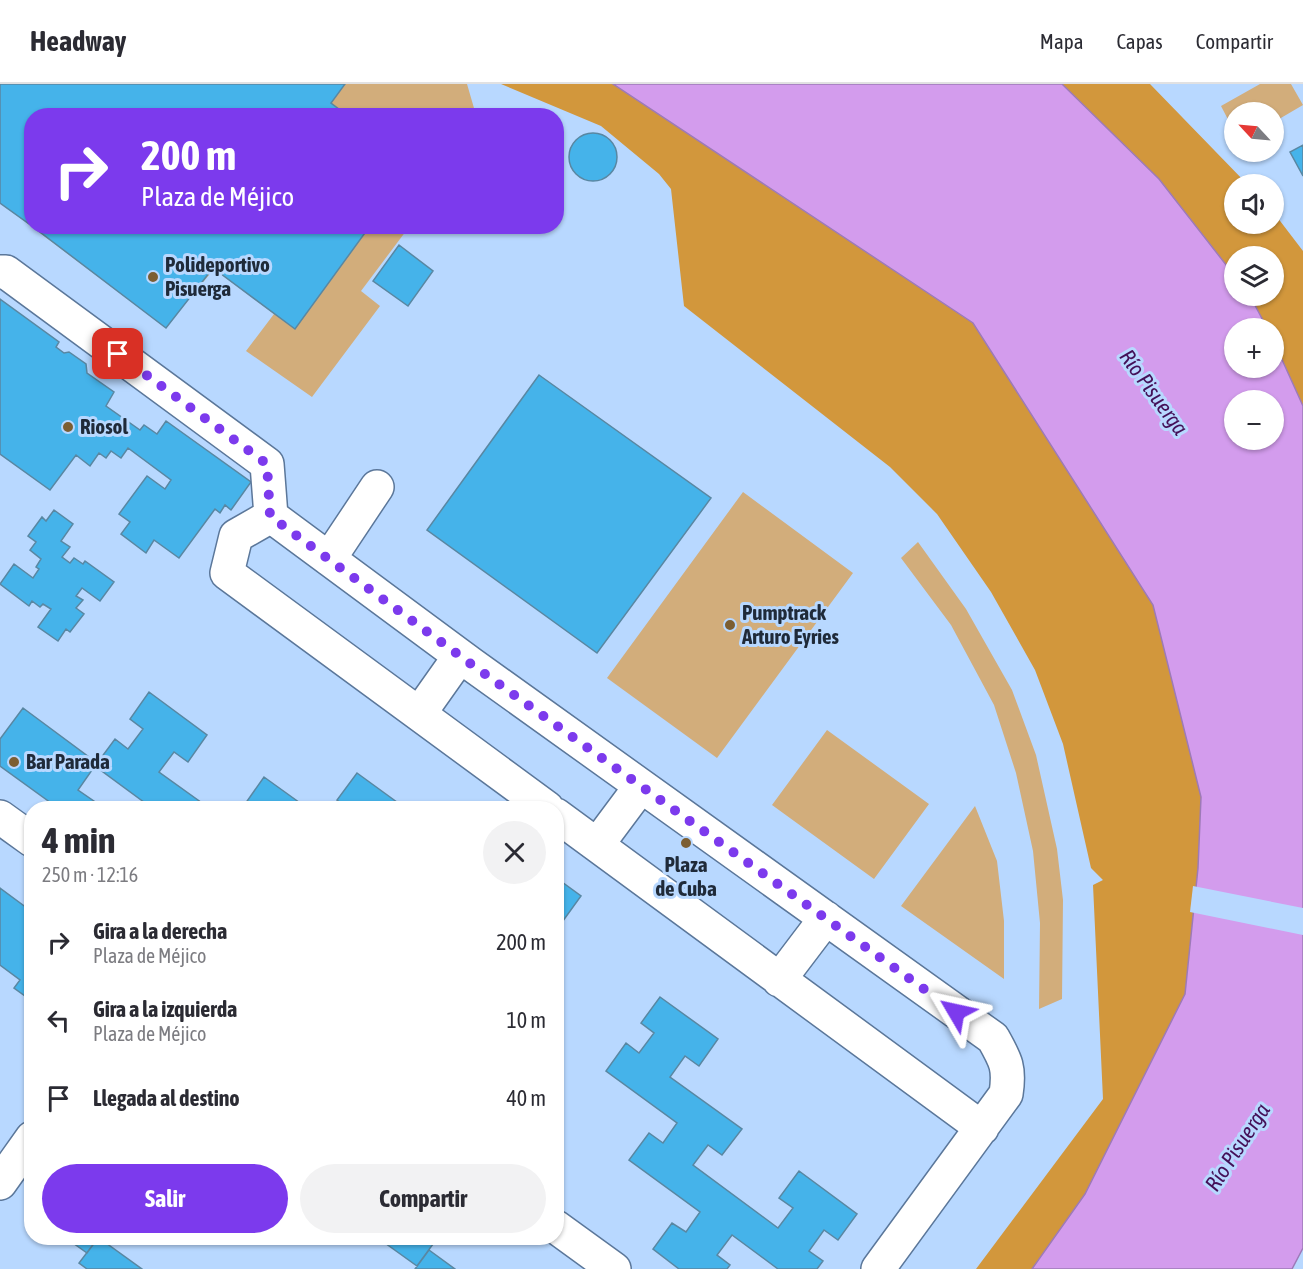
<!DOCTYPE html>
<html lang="es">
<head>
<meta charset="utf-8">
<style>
  body { margin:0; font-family:"Asap Condensed",sans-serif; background:#f2f2f3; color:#2b2b33; height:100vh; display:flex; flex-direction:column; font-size:22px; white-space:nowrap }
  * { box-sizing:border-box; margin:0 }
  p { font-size:20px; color:#7c7c81 }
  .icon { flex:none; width:33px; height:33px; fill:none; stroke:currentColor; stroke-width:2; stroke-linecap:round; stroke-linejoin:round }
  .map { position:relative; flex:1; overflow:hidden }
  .drawer { position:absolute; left:24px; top:717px; width:540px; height:444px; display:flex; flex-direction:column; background:#fff; border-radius:24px; box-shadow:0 2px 4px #0004 }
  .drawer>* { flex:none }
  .guide { position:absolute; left:24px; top:24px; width:540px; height:126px; border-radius:24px; box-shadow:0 2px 4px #0004; background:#7c3aed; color:#fff; overflow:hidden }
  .needle { width:39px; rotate:296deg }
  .tools { position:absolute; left:1224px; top:18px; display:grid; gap:12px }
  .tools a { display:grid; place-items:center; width:60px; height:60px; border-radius:50%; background:#fff; box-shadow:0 2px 4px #0004; font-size:30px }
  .pin { position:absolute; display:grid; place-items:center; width:51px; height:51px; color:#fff; margin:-26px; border-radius:12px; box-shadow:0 3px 9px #0006 }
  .me { position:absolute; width:66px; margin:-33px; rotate:306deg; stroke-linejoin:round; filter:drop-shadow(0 0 4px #0008) }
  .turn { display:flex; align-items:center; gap:21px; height:126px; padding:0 18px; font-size:27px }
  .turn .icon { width:78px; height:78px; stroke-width:2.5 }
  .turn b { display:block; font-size:42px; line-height:51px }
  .round { display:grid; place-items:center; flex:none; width:63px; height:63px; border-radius:32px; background:#f2f2f3 }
  .headline { display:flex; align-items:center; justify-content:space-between; height:102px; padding:0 18px }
  h1 { font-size:36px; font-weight:700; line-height:45px }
  .cta { display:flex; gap:12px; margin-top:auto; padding:12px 18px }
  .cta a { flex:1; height:69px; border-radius:36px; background:#7c3aed; color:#fff; font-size:24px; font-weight:700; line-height:69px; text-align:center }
  .cta a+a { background:#f2f2f3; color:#2b2b33 }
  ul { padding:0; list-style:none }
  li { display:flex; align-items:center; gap:18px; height:78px; padding:0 18px }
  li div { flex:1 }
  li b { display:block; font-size:22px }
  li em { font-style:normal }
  header { display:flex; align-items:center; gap:36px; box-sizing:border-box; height:84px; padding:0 30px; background:#fff; border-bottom:2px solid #e1e1e2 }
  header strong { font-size:28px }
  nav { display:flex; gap:33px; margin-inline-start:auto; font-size:21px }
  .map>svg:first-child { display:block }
  .green { fill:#d2ad7b }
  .forest { fill:#d2973c }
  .water { fill:#d39ced; stroke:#9d7ab7; stroke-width:1.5; fill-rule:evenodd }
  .pier { fill:#b8d8ff }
  .building { fill:#45b3ea; stroke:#5987a2; stroke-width:1.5 }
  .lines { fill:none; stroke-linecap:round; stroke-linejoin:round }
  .minor-casing { stroke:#5b779a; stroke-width:36 }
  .minor { stroke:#fff; stroke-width:33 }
  .route { stroke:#7c3aed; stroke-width:10; stroke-dasharray:0 18 }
  .poi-dot { fill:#7c5e32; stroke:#b8d8ff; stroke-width:2 }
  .labels { text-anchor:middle; stroke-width:6; stroke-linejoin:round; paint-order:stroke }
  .poi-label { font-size:21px; font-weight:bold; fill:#1f2a39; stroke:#b8d8ff; text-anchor:start }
  .water-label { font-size:22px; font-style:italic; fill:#441058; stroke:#b8d8ff }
</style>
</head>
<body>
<header>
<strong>Headway</strong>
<nav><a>Mapa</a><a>Capas</a><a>Compartir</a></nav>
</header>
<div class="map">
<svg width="1303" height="1185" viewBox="0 0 1303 1185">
  <rect width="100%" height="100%" fill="#b8d8ff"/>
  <path class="green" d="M0 0H467L476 31 32 32 31 142 0 119Z
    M1260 0H1291L1303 21 1274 38V28H1234V47L1221 22Z
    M32 143H409L361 207 380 222 312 313 246 267 274 230 214 185 199 203 197 202 166 244Z
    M743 408 853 489 717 674 607 594Z
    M918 458 966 525 1012 606 1036 671 1057 765 1063 816 1062 915 1039 925 1040 839 1033 767 1016 689 994 621 951 541 901 474Z
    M827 646 929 720 874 795 772 721Z
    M975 722 997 777 1004 837V895L901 822Z"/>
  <path class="forest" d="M501 0H613L973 239 1153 520 1201 713 1198 784 1185 910 1085 1110 1032 1185H976L1103 1015 1093 801 1103 796 1091 784 1063 660 1035 586 991 508 937 430 890 383 684 222 671 105 659 90 601 42Z
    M1062 0H1150L1247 100H1234V140H1274V129L1303 167V322L1274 258V244H1267L1250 212H1274V172H1234V191L1159 95Z"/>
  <path class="water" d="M613 0H1062L1159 95 1234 191V212H1250L1267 244H1234V284H1274V258L1303 322V1164L1292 1185H1032L1085 1110 1185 910 1198 784 1201 713 1153 521 973 239ZM1234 316H1274V356H1234Z"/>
  <path class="pier" d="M1193 802 1303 824V851L1190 828Z"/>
  <path class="building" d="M0 0H345L331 19 348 32H32V142L0 119Z
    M569 73a24 24 0 1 1 48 0a24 24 0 1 1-48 0Z
    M1303 61V92L1290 68Z
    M32 142H370L295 245 213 184 166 244Z
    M399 161 433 187 408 222 373 197Z
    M0 215 59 258 56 263 64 269 69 268 86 280 87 289 114 308 106 322 140 346 144 341 157 350 166 337 251 398 231 426 225 421 220 429 215 425 179 474 154 456 146 469 121 450 130 438 119 430 147 392 165 405 171 396 128 364 121 374 111 367 106 374 99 369 90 382 76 371 50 406 0 370Z
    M539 291 711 414 597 569 427 446Z
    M54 426 73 440 61 457 70 463 62 473 70 479 74 474 83 480 85 477 114 498 100 517 82 504 76 512 83 516 76 524 84 530 70 548 66 545 58 557 38 543 51 525 43 520 40 523 32 517 29 522 0 500 14 480 33 494 39 485 36 483 41 475 30 466 36 458 28 452 42 433 46 437Z
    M149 608 207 651 188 678 174 668 159 688 209 724H152L95 682 115 655 128 665 143 645 130 635Z
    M23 624 97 679 78 706 104 724H58L0 682V655Z
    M357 689 405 724H348L337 716Z
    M264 693 307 724H251L245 720Z
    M562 798 581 812 560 841 556 839V805Z
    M0 804 27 824 32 818V917L14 904 20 896 0 881Z
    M660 913 718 955 699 982 685 972 670 993 742 1045 722 1071 708 1061 693 1081 778 1144 793 1124 779 1114 799 1087 857 1130 838 1156 824 1146 809 1167 823 1177 817 1185H778L732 1151 717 1171 730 1181 727 1185H679L653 1165 672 1139 686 1148 700 1128 629 1076 649 1049 663 1059 677 1039 606 987 626 959 639 969 654 949 641 939Z
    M66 1154H98L87 1169Z
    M98 1154H99L142 1185H87L79 1179Z
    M378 1154H433L436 1156 417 1182Z
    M429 1166 455 1185H415Z"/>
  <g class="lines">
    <defs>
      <path id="minor" d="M0 188H6L267 380 271 432
        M271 432 471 580 993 954C1006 977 1010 984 1006 1010L878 1185
        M271 432 236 452 227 489 547 724
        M329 475 377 403
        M419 630 460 572
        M556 731 982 1044
        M0 733 32 756
        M597 761 641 702
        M779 896 826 834
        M0 1099 32 1054
        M556 1143 614 1185"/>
    </defs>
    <use href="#minor" class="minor-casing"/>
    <use href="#minor" class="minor"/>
  </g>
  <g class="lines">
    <path class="route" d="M118 270 267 380 270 432 471 580 956 928"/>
  </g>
  <g class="poi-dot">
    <circle cx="153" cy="193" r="6"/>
    <circle cx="68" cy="343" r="6"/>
    <circle cx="730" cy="541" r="6"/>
    <circle cx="14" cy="678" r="6"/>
    <circle cx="686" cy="759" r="6"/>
  </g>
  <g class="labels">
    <g class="poi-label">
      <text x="165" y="188">Polideportivo<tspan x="165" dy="24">Pisuerga</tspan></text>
      <text x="80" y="350">Riosol</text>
      <text x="742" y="536">Pumptrack<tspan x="742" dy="24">Arturo Eyries</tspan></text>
      <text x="26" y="685">Bar Parada</text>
      <text x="686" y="788" text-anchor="middle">Plaza<tspan x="686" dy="24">de Cuba</tspan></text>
    </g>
    <g class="water-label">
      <text transform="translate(1154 308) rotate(54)" y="8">Río Pisuerga</text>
      <text transform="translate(1237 1063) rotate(-57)" y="8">Río Pisuerga</text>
    </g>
  </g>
</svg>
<div class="tools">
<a><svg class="needle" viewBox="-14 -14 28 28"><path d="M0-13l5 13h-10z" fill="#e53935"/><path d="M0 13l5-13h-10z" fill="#7c7c81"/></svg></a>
<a><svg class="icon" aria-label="sound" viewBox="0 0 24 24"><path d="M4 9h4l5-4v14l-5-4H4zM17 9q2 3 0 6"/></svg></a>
<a><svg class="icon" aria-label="layers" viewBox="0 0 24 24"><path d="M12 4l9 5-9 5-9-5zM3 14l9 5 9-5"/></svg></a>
<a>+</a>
<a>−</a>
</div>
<div class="pin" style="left:118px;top:270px;background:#d93025"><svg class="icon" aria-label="arrive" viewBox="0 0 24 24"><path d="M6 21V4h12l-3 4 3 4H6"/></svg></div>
<svg class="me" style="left:956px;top:928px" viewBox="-20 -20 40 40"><path d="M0-17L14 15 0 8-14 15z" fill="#7c3aed" stroke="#fff" stroke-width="4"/></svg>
<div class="guide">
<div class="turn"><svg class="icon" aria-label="right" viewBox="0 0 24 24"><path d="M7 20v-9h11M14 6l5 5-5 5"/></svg><div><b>200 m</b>Plaza de Méjico</div></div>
</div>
<section class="drawer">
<div class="headline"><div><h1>4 min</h1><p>250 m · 12:16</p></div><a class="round"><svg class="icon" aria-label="close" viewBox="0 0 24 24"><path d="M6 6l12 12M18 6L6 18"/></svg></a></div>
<ul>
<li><svg class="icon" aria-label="right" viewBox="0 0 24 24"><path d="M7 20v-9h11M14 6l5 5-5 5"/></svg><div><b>Gira a la derecha</b><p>Plaza de Méjico</p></div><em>200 m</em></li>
<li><svg class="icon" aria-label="left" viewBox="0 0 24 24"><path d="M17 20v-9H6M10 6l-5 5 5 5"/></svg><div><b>Gira a la izquierda</b><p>Plaza de Méjico</p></div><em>10 m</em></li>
<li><svg class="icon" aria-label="arrive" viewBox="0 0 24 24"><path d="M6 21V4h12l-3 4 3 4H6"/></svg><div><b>Llegada al destino</b></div><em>40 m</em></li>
</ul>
<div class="cta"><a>Salir</a><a>Compartir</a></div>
</section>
</div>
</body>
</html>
